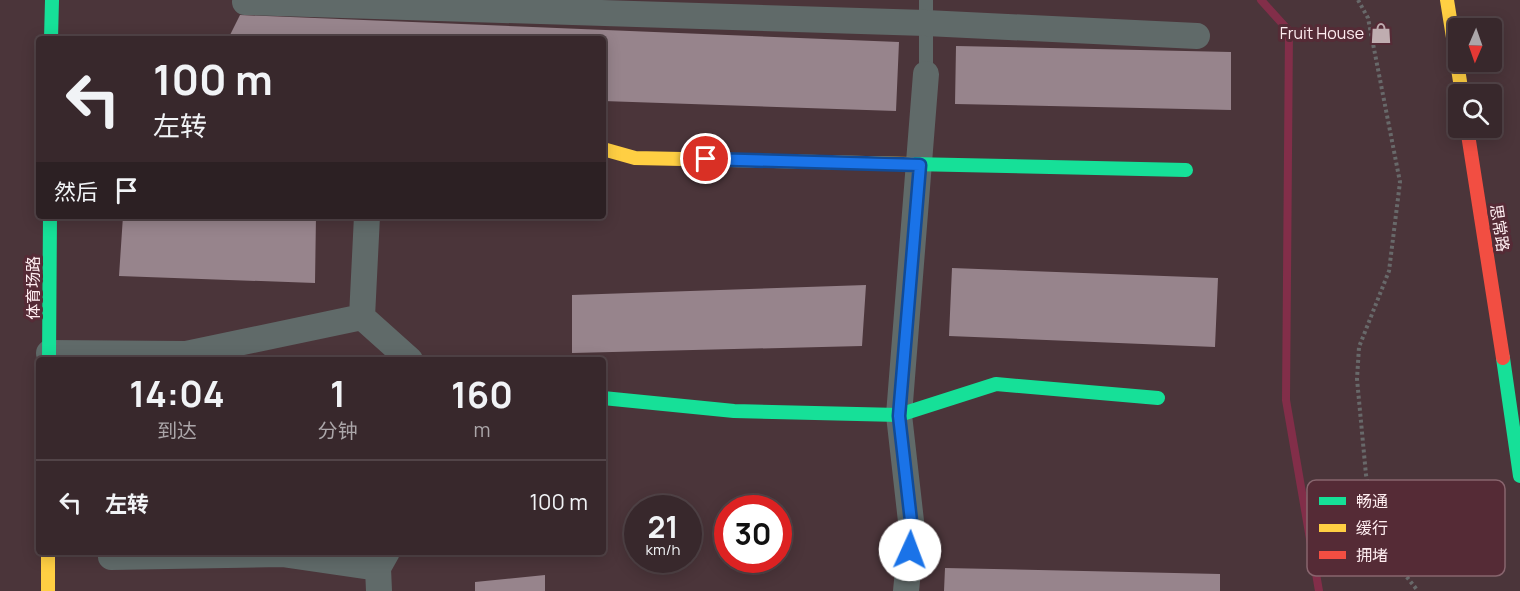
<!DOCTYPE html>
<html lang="zh">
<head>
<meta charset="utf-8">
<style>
  body { margin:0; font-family:Manrope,"Noto Sans SC",sans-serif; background:#433438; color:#f1f3f6; height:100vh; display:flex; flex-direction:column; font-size:22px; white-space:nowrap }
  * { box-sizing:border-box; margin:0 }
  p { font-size:20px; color:#aba6a9 }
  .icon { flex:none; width:33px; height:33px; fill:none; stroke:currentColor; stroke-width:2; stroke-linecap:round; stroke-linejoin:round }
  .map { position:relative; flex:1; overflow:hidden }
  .drawer { position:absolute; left:36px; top:357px; width:570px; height:198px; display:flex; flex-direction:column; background:#38282c; border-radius:6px; box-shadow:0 3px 15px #0003,0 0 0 2px #524448 }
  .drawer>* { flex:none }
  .top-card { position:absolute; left:36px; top:36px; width:570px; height:183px; border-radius:6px; box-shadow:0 3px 15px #0003,0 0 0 2px #524448; background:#38282c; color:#f1f3f6; overflow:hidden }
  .needle { width:39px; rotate:182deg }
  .buttons { position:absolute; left:1448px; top:18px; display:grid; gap:12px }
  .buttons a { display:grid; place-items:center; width:54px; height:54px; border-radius:6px; background:#38282c; box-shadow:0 3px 15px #0003,0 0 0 2px #524448; font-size:30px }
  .speed { position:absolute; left:624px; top:495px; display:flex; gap:12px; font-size:30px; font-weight:700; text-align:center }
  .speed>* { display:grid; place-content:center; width:78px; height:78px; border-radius:50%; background:#38282c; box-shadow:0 3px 15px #0003,0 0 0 2px #524448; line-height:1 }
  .speed small { font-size:15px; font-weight:400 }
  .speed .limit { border:9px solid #d22; background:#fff; color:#111 }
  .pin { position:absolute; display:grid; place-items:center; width:51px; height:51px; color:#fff; margin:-26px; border:3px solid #fff; border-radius:50%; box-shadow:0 2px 6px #0007 }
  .me { position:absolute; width:66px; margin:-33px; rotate:2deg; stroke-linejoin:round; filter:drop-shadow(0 0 4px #0008) }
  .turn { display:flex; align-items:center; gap:21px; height:126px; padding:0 18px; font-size:27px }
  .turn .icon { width:78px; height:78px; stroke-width:2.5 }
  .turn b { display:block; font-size:42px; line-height:51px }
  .then { display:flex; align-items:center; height:57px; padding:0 18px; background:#0003; gap:12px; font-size:22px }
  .eta { display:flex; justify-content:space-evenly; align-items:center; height:102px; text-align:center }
  .eta b { font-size:36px; font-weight:700; line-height:42px }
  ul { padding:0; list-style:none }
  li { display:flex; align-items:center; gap:18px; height:84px; padding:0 18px; border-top:2px solid #524448 }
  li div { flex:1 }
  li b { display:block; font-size:22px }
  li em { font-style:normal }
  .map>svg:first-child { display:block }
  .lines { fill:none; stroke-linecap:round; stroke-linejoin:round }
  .stream { stroke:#822e49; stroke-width:8 }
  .building { fill:#97848c }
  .path { stroke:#68696a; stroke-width:4; stroke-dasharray:3 3; stroke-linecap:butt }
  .lane { stroke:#606a69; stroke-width:14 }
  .street { stroke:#606a69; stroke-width:26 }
  .fast { stroke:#16e098; stroke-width:14 }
  .slow { stroke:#ffcf43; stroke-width:14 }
  .jam { stroke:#f24e42; stroke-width:14 }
  .route-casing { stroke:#114b97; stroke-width:15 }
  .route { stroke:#1a73e8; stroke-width:10 }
  .labels { text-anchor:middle; stroke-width:6; stroke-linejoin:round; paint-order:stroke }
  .poi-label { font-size:16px; fill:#feedf0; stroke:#552b36; text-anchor:end }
  .street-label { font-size:16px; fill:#feedf0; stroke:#552b36 }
  .key { fill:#552b36; stroke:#88656e; stroke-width:1.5 }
  .key-label { font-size:16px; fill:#feedf0 }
</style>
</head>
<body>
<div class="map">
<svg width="1520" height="591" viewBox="0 0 1520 591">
  <rect width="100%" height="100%" fill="#4b353a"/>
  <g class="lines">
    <path class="stream" d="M1261 0 1289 31 1286 400 1319 591"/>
  </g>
  <path class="building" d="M240 15 899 42 896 111 603 101V39H228Z
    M956 46 1231 52V110L955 104Z
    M123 216H316L315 283 119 276Z
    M952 268 1218 278 1215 347 949 336Z
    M866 285 862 346 572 353V295Z
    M945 568 1220 574V591H944Z
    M545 575V591H475V582Z"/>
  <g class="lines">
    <path class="path" d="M1358 0 1368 18 1400 182 1389 271 1359 347 1357 379 1366 475 1382 546 1418 591"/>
    <path class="lane" d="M926 0V74"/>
    <path class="street" d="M245 2 926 23 1197 36
      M367 216 362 317 410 360
      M49 353 186 354 362 317
      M111 557 282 554 378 568
      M379 591 378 568 387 552
      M906 591 912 530 899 415 926 74"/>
    <path class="fast" d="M51 39 52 0
      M911 164 1186 170
      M1503 358 1520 476
      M49 360 50 216
      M603 398 734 411 899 415 996 384 1158 398"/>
    <path class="slow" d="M1447 0 1462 94
      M603 149 635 158 911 164
      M48 552V591"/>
    <path class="jam" d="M1467 128 1503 358"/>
  </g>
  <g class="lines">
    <defs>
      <path id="route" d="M706 159 920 165 899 416 912 530 910 550"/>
    </defs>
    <use href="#route" class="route-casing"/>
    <use href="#route" class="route"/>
  </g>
  <defs>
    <symbol id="shop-bare" viewBox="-9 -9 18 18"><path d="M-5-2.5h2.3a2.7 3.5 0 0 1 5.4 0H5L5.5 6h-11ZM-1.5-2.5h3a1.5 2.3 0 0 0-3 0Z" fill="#bfadb0" stroke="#552b36" stroke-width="2.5" paint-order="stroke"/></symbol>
  </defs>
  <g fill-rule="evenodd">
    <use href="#shop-bare" x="1366" y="18" width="30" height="30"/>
  </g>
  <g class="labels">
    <g class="poi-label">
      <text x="1364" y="39">Fruit House</text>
    </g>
    <g class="street-label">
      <text transform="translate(1500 228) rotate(81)" y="6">思常路</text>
      <text transform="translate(33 288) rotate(-90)" y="6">体育场路</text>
    </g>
  </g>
  <rect x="1307" y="480" width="198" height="96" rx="9" class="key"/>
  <rect x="1319" y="497" width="27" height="8" fill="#16e098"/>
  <rect x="1319" y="524" width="27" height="8" fill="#ffcf43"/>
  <rect x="1319" y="551" width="27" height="8" fill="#f24e42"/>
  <g class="key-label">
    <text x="1356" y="507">畅通</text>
    <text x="1356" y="534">缓行</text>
    <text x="1356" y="561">拥堵</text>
  </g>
</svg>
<div class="buttons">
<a><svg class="needle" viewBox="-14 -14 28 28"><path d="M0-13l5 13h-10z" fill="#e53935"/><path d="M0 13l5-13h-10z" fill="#aba6a9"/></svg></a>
<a><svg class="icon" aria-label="search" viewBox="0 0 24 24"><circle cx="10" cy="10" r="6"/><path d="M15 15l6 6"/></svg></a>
</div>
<div class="speed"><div>21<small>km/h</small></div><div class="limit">30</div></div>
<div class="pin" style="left:706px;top:159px;background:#d93025"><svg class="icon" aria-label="arrive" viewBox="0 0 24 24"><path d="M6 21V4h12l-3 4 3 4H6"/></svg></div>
<svg class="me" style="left:910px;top:550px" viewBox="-20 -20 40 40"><circle r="19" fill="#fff"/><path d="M0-13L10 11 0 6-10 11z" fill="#1a73e8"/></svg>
<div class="top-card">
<div class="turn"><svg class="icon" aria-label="left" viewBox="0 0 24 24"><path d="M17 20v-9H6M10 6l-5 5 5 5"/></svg><div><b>100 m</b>左转</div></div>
<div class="then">然后<svg class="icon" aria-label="arrive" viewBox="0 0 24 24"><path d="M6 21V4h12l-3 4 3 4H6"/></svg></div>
</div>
<section class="drawer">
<div class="eta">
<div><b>14:04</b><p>到达</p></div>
<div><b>1</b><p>分钟</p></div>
<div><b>160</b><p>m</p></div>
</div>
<ul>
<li><svg class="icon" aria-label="left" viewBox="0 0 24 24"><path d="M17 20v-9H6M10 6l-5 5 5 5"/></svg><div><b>左转</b></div><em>100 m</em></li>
</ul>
</section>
</div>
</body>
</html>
